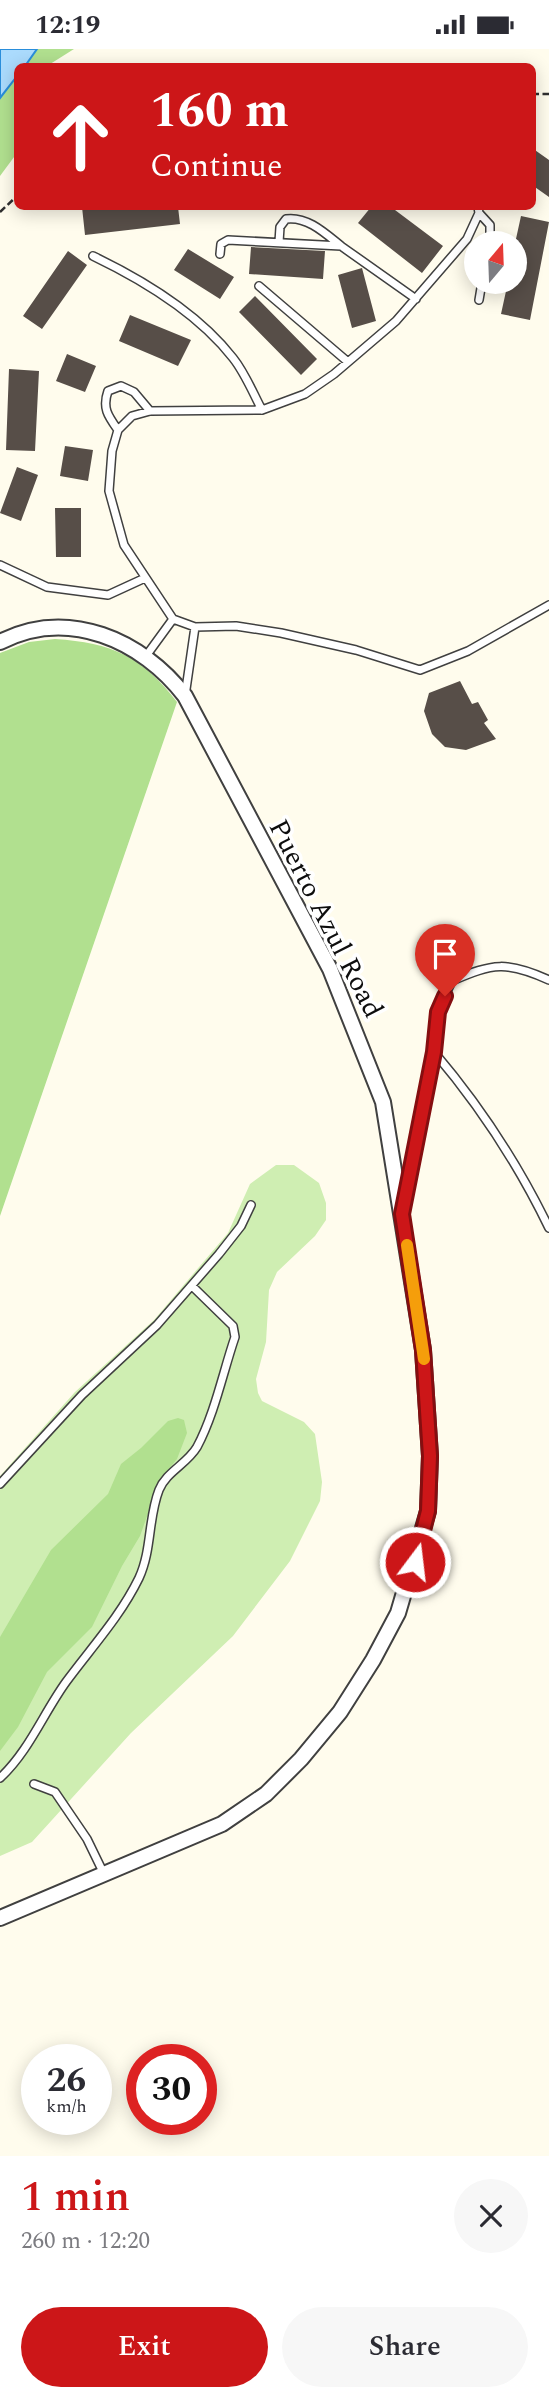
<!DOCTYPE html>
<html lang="en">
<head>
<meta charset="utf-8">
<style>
  body { margin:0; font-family:Spectral,serif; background:#f7f7f7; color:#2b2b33; height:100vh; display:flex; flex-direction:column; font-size:26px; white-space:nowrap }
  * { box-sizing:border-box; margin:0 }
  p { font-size:23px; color:#7c7c81 }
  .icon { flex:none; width:38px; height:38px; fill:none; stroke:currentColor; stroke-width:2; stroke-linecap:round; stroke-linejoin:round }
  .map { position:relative; height:2107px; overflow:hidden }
  .drawer { display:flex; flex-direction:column; background:#fff; flex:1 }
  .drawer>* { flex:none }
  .top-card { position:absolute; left:14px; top:14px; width:522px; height:147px; border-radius:10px; box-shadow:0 4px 18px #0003; background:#cc1618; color:#fff; overflow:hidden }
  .needle { width:46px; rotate:19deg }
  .fabs { position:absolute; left:464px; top:182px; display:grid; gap:14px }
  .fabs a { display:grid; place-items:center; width:63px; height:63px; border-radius:50%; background:#fff; box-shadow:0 4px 18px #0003; font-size:35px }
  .speed { position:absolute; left:21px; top:1995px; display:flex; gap:14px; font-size:35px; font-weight:700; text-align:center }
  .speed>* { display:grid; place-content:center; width:91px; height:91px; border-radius:50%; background:#fff; box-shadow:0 4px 18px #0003; line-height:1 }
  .speed small { font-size:18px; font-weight:400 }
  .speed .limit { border:10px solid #d22; background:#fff; color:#111 }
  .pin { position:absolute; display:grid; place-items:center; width:60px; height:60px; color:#fff; margin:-72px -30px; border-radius:50% 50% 50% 0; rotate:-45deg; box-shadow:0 0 7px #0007 }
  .pin .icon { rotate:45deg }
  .me { position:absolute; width:77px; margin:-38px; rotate:15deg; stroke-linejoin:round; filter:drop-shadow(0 0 5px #0008) }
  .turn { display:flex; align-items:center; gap:24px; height:147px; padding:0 21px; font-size:32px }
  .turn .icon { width:91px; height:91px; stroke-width:2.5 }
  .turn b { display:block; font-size:49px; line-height:60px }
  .round { display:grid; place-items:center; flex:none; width:74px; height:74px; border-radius:37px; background:#f7f7f7 }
  .head { display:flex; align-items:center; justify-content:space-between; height:119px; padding:0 21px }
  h1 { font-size:42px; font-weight:600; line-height:52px; color:#cc1618 }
  .primary-button { display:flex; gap:14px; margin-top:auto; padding:14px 21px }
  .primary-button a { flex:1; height:80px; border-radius:42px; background:#cc1618; color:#fff; font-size:28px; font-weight:600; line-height:80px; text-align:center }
  .primary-button a+a { background:#f7f7f7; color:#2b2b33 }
  .status { display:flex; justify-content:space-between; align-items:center; height:49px; padding:0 35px; background:#fff; direction:ltr }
  .status svg { height:19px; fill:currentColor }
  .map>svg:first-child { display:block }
  .green { fill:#cfeeb2 }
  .forest { fill:#b1e08f }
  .water { fill:#abdbfd; stroke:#2a8edb; stroke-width:2 }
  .building { fill:#574e48 }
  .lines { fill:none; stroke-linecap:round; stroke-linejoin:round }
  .lane-casing { stroke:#404040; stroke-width:10 }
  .street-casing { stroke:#404040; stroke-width:18 }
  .path { stroke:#2f2f2f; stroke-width:2.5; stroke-dasharray:7 3.5; stroke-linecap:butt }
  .lane { stroke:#fff; stroke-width:7 }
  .street { stroke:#fff; stroke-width:14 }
  .route-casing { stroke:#850e10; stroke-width:18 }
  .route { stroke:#cc1618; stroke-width:12 }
  .slow { stroke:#f59e0b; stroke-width:12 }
  .labels { text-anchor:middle; stroke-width:7; stroke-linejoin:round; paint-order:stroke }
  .street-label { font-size:28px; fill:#0d0d0d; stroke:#fff }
</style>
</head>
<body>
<div class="status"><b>12:19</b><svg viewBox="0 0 49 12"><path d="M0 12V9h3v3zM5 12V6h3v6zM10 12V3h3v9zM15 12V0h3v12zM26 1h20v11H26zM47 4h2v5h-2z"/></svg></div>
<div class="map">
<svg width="549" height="2107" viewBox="0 0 549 2107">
  <rect width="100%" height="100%" fill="#fffced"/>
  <path class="green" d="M276 1116H294L319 1134 326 1154V1171L315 1187 277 1223 269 1241 266 1293 256 1330 258 1344 262 1352 304 1373 315 1385 322 1433 320 1452 290 1512 233 1587 131 1684 32 1793 0 1807V1427L75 1343 154 1271 228 1184 250 1135Z"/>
  <path class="forest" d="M37 0H74L47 17 25 18Z
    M17 27V104L0 127V49Z
    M55 590C112 594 142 607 177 653L0 1167V604L29 593Z
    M178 1369 184 1371 187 1384 177 1410 160 1431 140 1487 122 1517 92 1578 47 1623 18 1678 0 1702V1588L51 1501 108 1445 121 1415 141 1399 168 1372Z"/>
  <path class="water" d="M0 0H37L25 17 18 18 17 27 0 49Z"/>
  <path class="building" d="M532 99 549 111V148L532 136Z
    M82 158H178L180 175 85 186Z
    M371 158H391L443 197 422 224 358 174Z
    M521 167 549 173 530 271 501 265 508 233H514V199Z
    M251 198 325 202 323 230 249 225Z
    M188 200 234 228 220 250 174 221Z
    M68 202 87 216 42 280 23 267Z
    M362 219 376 272 352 279 338 226Z
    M255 247 317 310 301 326 239 263Z
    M130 266 191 291 178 317 119 292Z
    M67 305 96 317 85 343 56 332Z
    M9 320 39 322 35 402 6 401Z
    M65 397 93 401 88 432 60 427Z
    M17 418 38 426 21 472 0 464Z
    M55 459H81V508H56Z
    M460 632 472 655 478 653 488 671 484 674 496 690 466 701 445 698 432 685 424 662 429 644Z"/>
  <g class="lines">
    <defs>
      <path id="lane" d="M478 158 479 164 467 190 396 272 334 325 305 345 262 361 150 362 132 367 118 381 112 402 109 442 124 496 173 570 195 578 236 577 281 584 356 601 420 621 468 602 549 556
        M479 164 490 176V194
        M279 193 280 178 286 170C307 167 325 184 341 197
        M220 205 221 195 228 191 341 197 416 250
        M93 207C143 231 198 264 233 309 245 324 253 344 262 361
        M259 237 348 313
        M479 251 482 233
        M118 381C108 367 102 359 108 342L121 337 134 343 150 362
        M0 516 47 538 108 546 145 529
        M146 607 173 570
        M185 647 195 578
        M549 931C507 912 493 914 452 932L437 963 434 1003C480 1057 518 1115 549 1179
        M404 1157 434 1003
        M0 1435 82 1346 157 1276 219 1205 241 1177 251 1156
        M0 1729C29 1702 43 1665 66 1633 91 1599 120 1568 139 1529 152 1501 148 1469 159 1441 166 1423 187 1415 197 1398 215 1364 223 1323 235 1288L233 1277 192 1237
        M34 1735 55 1743 87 1790 104 1825"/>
      <path id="street" d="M0 593C68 558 142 591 185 647L330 920 383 1053 423 1301 430 1407 428 1462 398 1564 373 1611 340 1663 301 1710 266 1745 222 1775 0 1869"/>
    </defs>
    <use href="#lane" class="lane-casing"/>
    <use href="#street" class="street-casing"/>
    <path class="path" d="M532 45H549
      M0 163 18 146"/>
    <use href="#lane" class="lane"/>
    <use href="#street" class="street"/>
  </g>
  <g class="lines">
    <defs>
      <path id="route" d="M415 1513 428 1462 430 1407 423 1301 402 1165 434 1003 438 963 445 947"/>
    </defs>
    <use href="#route" class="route-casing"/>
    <use href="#route" class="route"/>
    <path class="slow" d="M407 1196 424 1310"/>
  </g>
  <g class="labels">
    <g class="street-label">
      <text transform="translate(327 869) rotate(63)" y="10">Puerto Azul Road</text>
    </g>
  </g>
</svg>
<div class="fabs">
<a><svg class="needle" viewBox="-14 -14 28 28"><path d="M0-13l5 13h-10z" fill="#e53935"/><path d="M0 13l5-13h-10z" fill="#7c7c81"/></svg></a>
</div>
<div class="speed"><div>26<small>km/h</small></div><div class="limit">30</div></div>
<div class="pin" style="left:445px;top:947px;background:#d93025"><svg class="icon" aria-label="arrive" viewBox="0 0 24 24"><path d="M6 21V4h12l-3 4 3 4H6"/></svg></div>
<svg class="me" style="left:415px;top:1513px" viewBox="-20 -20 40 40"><circle r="17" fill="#cc1618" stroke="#fff" stroke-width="3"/><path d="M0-11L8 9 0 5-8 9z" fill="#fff"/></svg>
<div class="top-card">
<div class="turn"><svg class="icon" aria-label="ahead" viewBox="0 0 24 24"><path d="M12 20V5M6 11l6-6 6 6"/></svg><div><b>160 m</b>Continue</div></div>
</div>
</div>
<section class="drawer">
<div class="head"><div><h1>1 min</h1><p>260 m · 12:20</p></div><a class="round"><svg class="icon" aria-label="close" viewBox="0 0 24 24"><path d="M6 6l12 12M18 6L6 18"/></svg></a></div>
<div class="primary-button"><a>Exit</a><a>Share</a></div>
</section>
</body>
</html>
